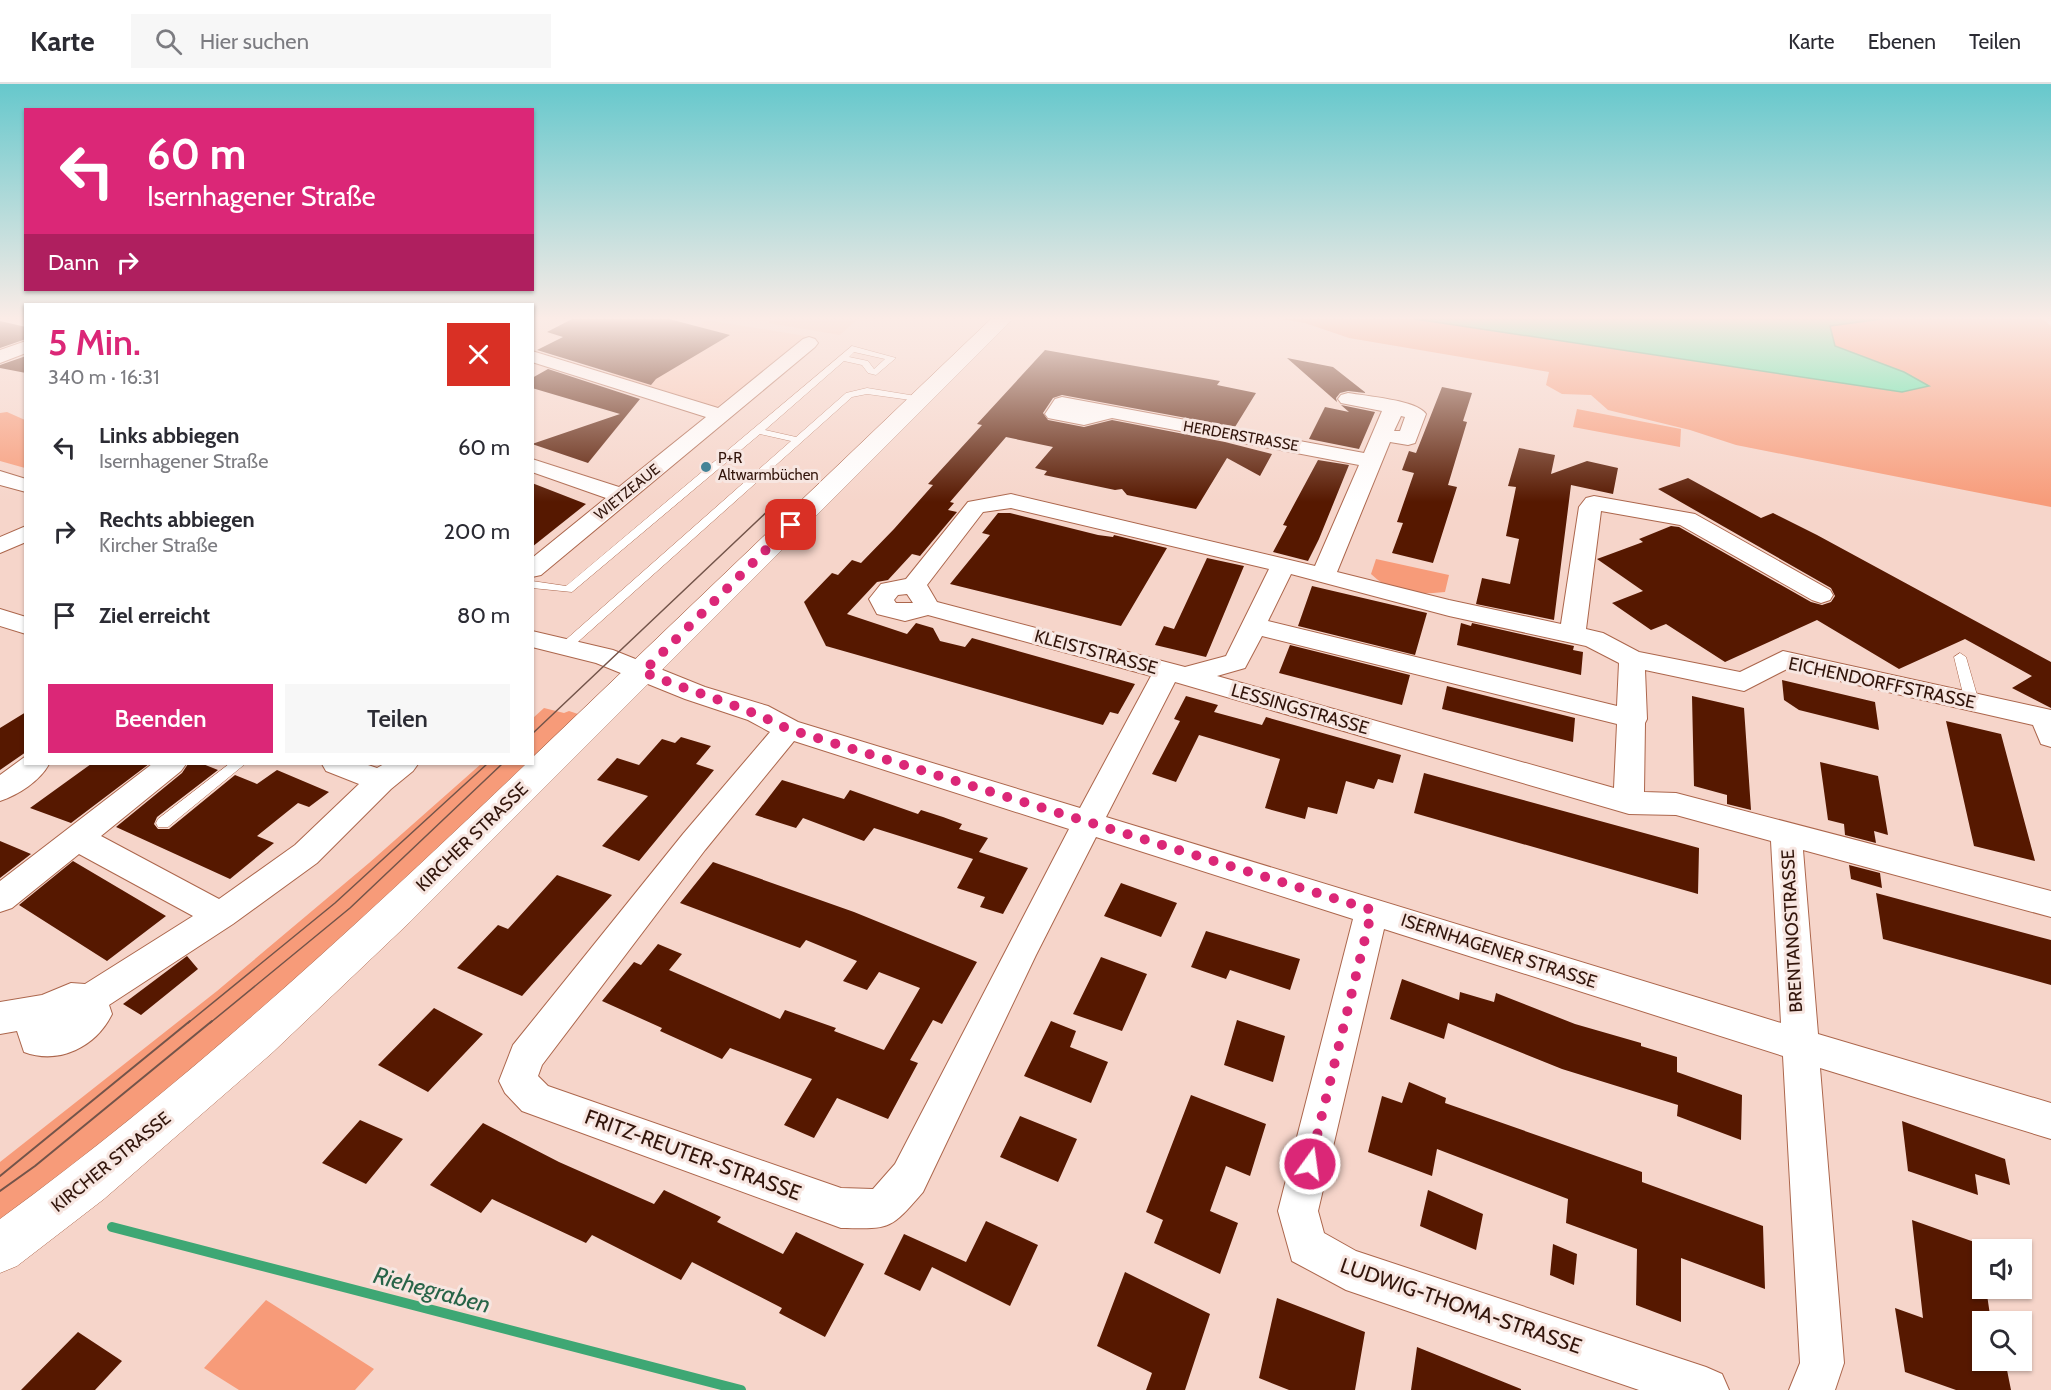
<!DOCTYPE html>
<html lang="de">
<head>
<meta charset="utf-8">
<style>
  body { margin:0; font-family:Cabin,sans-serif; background:#f7f7f7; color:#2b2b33; height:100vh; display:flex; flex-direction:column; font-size:22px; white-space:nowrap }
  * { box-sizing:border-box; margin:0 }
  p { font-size:20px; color:#7c7c81 }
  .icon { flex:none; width:33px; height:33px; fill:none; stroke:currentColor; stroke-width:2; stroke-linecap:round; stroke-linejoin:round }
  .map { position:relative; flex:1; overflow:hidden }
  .details { position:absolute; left:24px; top:219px; width:510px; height:462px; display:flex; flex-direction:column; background:#fff; border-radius:0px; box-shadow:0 2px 4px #0004 }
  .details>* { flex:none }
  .guide { position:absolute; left:24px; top:24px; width:510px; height:183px; border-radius:0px; box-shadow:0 2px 4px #0004; background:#db2777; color:#fff; overflow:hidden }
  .controls { position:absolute; left:1972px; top:1155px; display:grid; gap:12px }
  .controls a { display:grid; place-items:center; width:60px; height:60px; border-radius:0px; background:#fff; box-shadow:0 2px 4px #0004; font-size:30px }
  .pin { position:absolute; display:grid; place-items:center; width:51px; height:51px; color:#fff; margin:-26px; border-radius:12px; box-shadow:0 3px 9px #0006 }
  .me { position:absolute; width:66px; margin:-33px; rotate:14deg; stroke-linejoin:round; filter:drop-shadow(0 0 4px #0008) }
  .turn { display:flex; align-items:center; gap:21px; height:126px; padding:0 24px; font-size:27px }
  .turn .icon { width:78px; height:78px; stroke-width:2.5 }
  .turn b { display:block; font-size:42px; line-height:51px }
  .then { display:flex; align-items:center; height:57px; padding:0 24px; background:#0003; gap:12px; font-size:22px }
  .round { display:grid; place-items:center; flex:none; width:63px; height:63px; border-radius:0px; background:#f7f7f7 }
  .overview { display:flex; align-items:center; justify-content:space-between; height:102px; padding:0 24px }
  h1 { font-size:36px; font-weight:600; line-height:45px; color:#db2777 }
  .primary-button { display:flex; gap:12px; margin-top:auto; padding:12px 24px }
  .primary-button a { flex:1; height:69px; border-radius:0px; background:#db2777; color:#fff; font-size:24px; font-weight:600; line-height:69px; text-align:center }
  .primary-button a+a { background:#f7f7f7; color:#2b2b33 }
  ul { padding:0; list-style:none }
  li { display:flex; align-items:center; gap:18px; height:84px; padding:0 24px }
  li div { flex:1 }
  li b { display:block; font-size:22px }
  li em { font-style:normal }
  header { display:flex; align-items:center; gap:36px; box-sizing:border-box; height:84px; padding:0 30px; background:#fff; border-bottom:2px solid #e1e1e2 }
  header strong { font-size:28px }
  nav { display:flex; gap:33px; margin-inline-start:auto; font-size:21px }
  .search { width:420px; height:54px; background:#f7f7f7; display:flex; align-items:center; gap:15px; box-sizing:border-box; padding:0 21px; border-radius:0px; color:#7c7c81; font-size:22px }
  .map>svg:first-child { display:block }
  .built { fill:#f8c4b1 }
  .green { fill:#f79b79 }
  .water { fill:#43e6a1; stroke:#3ea774; stroke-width:1.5 }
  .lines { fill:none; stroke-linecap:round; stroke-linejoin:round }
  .stream { stroke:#3ea774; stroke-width:10 }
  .building { fill:#561800 }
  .service-casing { stroke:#ac664c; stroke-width:1 }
  .minor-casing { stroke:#ac664c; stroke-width:2 }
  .secondary-casing { stroke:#ac664c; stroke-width:1 }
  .service { fill:#fff; fill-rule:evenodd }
  .minor { fill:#fff; fill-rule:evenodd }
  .secondary { fill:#fff; fill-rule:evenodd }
  .tram-far1 { stroke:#73544a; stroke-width:1.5 }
  .tram { stroke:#73544a; stroke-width:2 }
  .route { stroke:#db2777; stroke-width:10; stroke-dasharray:0 18 }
  .poi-dot { fill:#438397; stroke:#f7e6e1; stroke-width:2 }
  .labels { text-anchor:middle; stroke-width:6; stroke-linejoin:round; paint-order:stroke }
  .far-street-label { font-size:15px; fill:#32150b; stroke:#f7e6e1 }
  .far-poi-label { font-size:15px; fill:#32150b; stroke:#f7e6e1; text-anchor:start }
  .street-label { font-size:18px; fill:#32150b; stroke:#f7e6e1 }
  .near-street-label { font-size:21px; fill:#32150b; stroke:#f7e6e1 }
  .near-water-label { font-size:24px; font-style:italic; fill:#286448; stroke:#f7e6e1 }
</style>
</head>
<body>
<header>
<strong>Karte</strong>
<div class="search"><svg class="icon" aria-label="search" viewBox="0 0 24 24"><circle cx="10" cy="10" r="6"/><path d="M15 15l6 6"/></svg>Hier suchen</div>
<nav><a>Karte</a><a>Ebenen</a><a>Teilen</a></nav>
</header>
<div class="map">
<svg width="2051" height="1306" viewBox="0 0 2051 1306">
  <rect width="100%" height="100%" fill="#f6d5ca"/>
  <path class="built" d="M773 235H858L840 251 768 239Z
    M706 236 806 252 714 325 605 293Z"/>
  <path class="green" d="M1281 235H1415L1902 308 1904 288 1835 262 1830 242 1881 235H2043L2051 242V423L1736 361 1690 346 1608 326 1591 311 1562 310 1546 301 1549 288 1349 254 1305 239Z
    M1577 325 1681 345 1680 363 1573 343Z
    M7 328 25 336V384L0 377V329Z
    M1376 475 1449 491 1445 508C1415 511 1393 511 1371 490Z
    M544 624 564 629 569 627 578 630 533 673V634Z
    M481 680H526L263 932 0 1149V1078L217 907 369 779Z
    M266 1216 374 1285 355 1306H239L204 1284Z"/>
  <path class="water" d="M1415 235H1881L1830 242 1835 262 1904 288 1929 302 1902 308Z"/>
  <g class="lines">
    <path class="stream" d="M112 1143 741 1306"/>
  </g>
  <path class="building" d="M572 235H669L730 251 656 295 651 301 537 266 563 253 547 248Z
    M0 237 26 243V255L0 264Z
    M1045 266 1220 297 1217 301 1256 309 1235 343 1062 311 1053 314 1043 329 1048 336 1084 343 1112 336 1225 358 1272 370 1260 392 1227 374 1196 425 1127 411 1122 405 1115 406 1044 391 1047 387 1035 384 1053 363 1006 353 950 418 954 419 948 426 957 428 920 472 912 470 888 496 877 498 847 530 907 550 916 539 933 544 940 557 965 563 972 554 1135 600 1118 630 1110 628 1103 641 826 562 804 518 832 489 838 491 852 476 861 479 894 445 933 401 928 400 982 341 977 340Z
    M26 272V289L0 284V281Z
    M1287 274 1333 283 1366 309 1348 307 1340 309 1336 314 1337 318Z
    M548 285 640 315 588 379 532 360 620 330 532 304V294Z
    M1442 303 1472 309 1463 337 1467 338 1448 401 1457 403 1433 479 1392 469 1403 439 1397 438 1414 389 1402 386 1409 367 1416 369Z
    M1341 321 1375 328 1359 365 1309 355 1325 323 1349 328Z
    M1519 364 1555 371 1551 390 1587 377 1618 384 1613 410 1571 401 1554 536 1476 520 1482 494 1510 500 1519 455 1506 452 1516 403 1508 402Z
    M1318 376 1349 381 1319 455 1308 477 1273 468 1287 442 1283 441Z
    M1688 394 1761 434 1773 429 1817 451 2051 578V624L2012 604 2032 592 1965 555 1899 585 1817 536 1725 578 1666 540 1651 546 1612 519 1643 507 1597 475 1643 458 1639 455 1671 442 1679 443 1811 518 1822 521 1831 518 1835 512 1831 504 1658 405Z
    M532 399 586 420 532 463Z
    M998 429H1010L1098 451 1113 453 1114 451 1167 464 1121 542 950 500 990 451 982 449Z
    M1207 474 1244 482 1206 573 1155 561 1164 542 1174 545Z
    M1312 502 1427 529 1415 571 1298 542Z
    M1461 539 1471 542 1472 539 1574 562 1573 566 1583 568 1581 591 1457 561Z
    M1290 561 1410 591 1402 621 1279 589Z
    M1782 596 1875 618 1879 646 1799 626 1784 616Z
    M1447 602 1575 634 1573 658 1442 625Z
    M1186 612 1218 621 1214 628 1262 641 1266 633 1401 671 1393 699 1378 695 1374 705 1346 697 1337 730 1308 723 1305 735 1265 724 1280 675 1199 651 1176 698 1152 690 1180 637 1174 635Z
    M1692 612 1744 624 1751 726 1727 720V711L1694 702Z
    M26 628V668L0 686V644Z
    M1946 637 2001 650 2035 777 1974 762Z
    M681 653 711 662 696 680 714 686 639 777 602 762 648 712 597 696 617 674 639 681 662 655 675 659Z
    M1820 678 1878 692 1888 751 1874 747 1876 759 1845 751 1844 740 1828 736Z
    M91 680H149L71 739 30 724Z
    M188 680H203L218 686 157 733 154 740 158 745H169L235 691 257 700 277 686 329 708 309 723 298 719 257 752 274 759 230 795 116 743 182 689Z
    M1424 689 1699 764 1698 810 1414 729Z
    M782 696 844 715 850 706 918 730 921 726 943 733 962 740 959 745 988 754 979 768 1028 784 1003 830 980 823 985 813 957 804 973 775 874 744 864 757 803 734 796 744 755 731Z
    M0 757 31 770 0 794Z
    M73 777 166 832 107 877 19 821Z
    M713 778 854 828 977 878 942 940 933 936 910 976 918 979 888 1035 837 1014 814 1054 784 1041 812 995 730 964 722 975 660 947 662 944 602 917 634 878 641 881 658 860 682 870 669 886 780 935 785 926 836 944 834 947 884 966 920 904 879 888 867 906 843 897 857 877 806 856 800 864 680 819Z
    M1849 781 1880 789 1882 804 1851 795Z
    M557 791 612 811 522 912 457 884 498 841 508 845Z
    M1121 799 1177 819 1161 853 1104 832Z
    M1876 809 2051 856V901L1883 855Z
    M1206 847 1300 875 1290 906 1230 886 1226 895 1191 883Z
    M187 872 198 885 141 931 123 920Z
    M1101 873 1147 890 1122 947 1073 930Z
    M1402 895 1459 916 1460 908 1494 918 1496 909 1575 940 1641 959V962L1677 973V988L1742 1011 1741 1056 1677 1032 1678 1021 1562 985 1448 939 1444 955 1390 935Z
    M434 924 483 950 428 1008 378 981Z
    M1237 936 1285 952 1273 998 1224 981Z
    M1051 937 1076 947 1070 963 1108 978 1091 1019 1024 992Z
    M1409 998 1446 1014 1445 1019 1642 1088V1098L1763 1142 1765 1205 1681 1174V1238L1636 1221 1637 1165 1566 1139 1568 1115 1437 1065 1432 1092 1368 1068 1382 1012 1402 1019Z
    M1191 1011 1266 1040 1250 1092 1226 1082 1210 1127 1238 1139 1220 1190 1154 1159 1163 1136 1146 1128Z
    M1020 1032 1077 1055 1058 1098 1000 1073Z
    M360 1036 403 1055 366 1100 322 1079Z
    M1902 1037 2005 1075 2010 1101 1975 1090 1978 1111 1908 1087Z
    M483 1039 559 1078 654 1120 664 1106 721 1133 717 1138 783 1170 796 1148 864 1180 825 1253 779 1229 782 1224 692 1178 681 1196 592 1151 586 1159 492 1115 481 1129 430 1101Z
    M1428 1106 1483 1130 1476 1166 1420 1142Z
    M1912 1136 1980 1160 1983 1204H1986L1990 1231 1983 1229V1276H2005L2011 1306H1956L1905 1288 1895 1224 1923 1234Z
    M986 1137 1038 1161 1010 1222 932 1183 920 1207 884 1190 904 1150 966 1178Z
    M1553 1160 1577 1170 1574 1201 1550 1191Z
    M1125 1188 1210 1230 1185 1306H1146L1152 1289 1097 1262Z
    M1277 1214 1365 1248 1355 1306H1289L1259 1294Z
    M78 1248 122 1277 95 1306H21Z
    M1417 1263 1521 1305V1306H1411Z"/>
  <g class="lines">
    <defs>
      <path id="service" d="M852 262 896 274 876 291 868 289 862 281 844 277 765 346 796 353 846 309 867 304 922 313 927 316 925 318 867 310 852 313 570 565H562L560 562 562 559 791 357 760 350 572 508 532 504V497L566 502ZM854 268 885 275 874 285 868 277 849 273Z
        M1960 569 1966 573 1979 618 1972 622 1965 618 1954 573Z
        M229 680H245L168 743H158L156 739 158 735Z"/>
      <path id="minor" d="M809 253 815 255 818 259 815 263 541 491 532 493V474L606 414 532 388V375L619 403 706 333 532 278V267L718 324 803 255Z
        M26 257V269L0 279V266Z
        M1348 309C1365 312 1417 316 1426 330L1415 359 1408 361 1390 358 1337 488 1449 516 1561 540 1579 423 1586 414 1594 412 1695 430 1830 506 1833 511 1830 516 1821 519 1812 516 1680 441 1601 427 1586 545 1603 549 1639 568 1740 588 1783 567 2051 626V663L2041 660 2033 641 1787 585 1744 607 1645 586 1647 635 1645 639 1644 708 1676 709 2051 807V833L1803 766 1818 950 2051 1019V1055L1820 984 1844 1279 1835 1306H1789L1800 1279 1783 972 1384 845 1318 1127 1324 1149 1356 1167 1706 1283 1722 1290 1729 1306H1639L1346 1206 1292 1177 1278 1127 1353 835 1096 753 1036 871 923 1108C890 1146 891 1145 841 1144L522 1027 505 1009 499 997 513 961 683 750 770 648 748 636 685 615 596 579 532 563V547L613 566 705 603 768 622 798 638 1080 724 1151 592 928 531 905 537 877 530 869 515 881 500 906 495 968 418 1011 410 1315 482 1359 381 1112 334 1084 341 1048 334 1045 330 1055 315 1062 313 1364 369 1382 327 1341 319 1338 315 1341 311ZM1401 332 1405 333 1400 347H1394ZM1011 424 1269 485 1226 572 1185 583 937 518 927 501 983 428ZM1291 490 1449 532 1586 562 1619 579 1617 622 1268 537ZM907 510 913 519H896L894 516 898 511ZM1262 552 1617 640 1614 704 1217 592 1245 584ZM1175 598 1629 730 1676 731 1771 757 1781 939 1106 733ZM794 657 1069 745 895 1080 873 1105 841 1104 548 1002 538 992 542 981 705 766Z
        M0 387 26 395V408L0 401Z
        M26 442V458L0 469V453Z
        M0 525 26 533V550L0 542Z
        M26 672V680H49C40 697 18 711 0 717V691Z
        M152 680H186L181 687 101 752 219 815 295 761 359 700 326 687 322 680H365L377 684 384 680H418L413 687 391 705 317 779 233 840 109 921 112 930C96 963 59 981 24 968L17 947 0 950V918L42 911 71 899 85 900 193 832 79 770 12 824 0 828V797Z"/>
      <path id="secondary" d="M991 235H1013L411 837 272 969 104 1115 17 1182 0 1189V1135C188 998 358 840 526 680H532V674Z"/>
    </defs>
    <use href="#service" class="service-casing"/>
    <use href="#minor" class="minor-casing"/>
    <use href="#secondary" class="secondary-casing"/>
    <use href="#service" class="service"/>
    <use href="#minor" class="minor"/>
    <use href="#secondary" class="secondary"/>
    <path class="tram-far1" d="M532 650 773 422
      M188 939 335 819 487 680
      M210 939 350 824 502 680"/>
    <path class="tram" d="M0 1092 190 937
      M0 1107 35 1082 212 937"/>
  </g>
  <linearGradient id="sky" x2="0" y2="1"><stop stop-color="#66c8cc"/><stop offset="0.56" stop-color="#fbece7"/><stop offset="1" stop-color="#fbece7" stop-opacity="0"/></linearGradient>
  <rect width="2051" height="418" fill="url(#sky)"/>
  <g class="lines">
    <path class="route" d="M791 441 643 588C691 608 742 621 788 645L1372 826 1310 1080"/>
  </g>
  <circle class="poi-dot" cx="706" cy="383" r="6"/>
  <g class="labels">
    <g class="far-street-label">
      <text transform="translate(1241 352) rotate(10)" y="5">HERDERSTRASSE</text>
      <text transform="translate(627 408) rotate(-39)" y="5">WIETZEAUE</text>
    </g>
    <g class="far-poi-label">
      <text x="718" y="379">P+R<tspan x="718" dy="17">Altwarmbüchen</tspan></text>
    </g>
    <g class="street-label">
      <text transform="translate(1096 568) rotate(15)" y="6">KLEISTSTRASSE</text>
      <text transform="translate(1882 599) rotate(12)" y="6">EICHENDORFFSTRASSE</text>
      <text transform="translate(1300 625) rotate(16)" y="6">LESSINGSTRASSE</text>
      <text transform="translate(472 753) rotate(-44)" y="6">KIRCHER STRASSE</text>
      <text transform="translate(1792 847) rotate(-93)" y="6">BRENTANOSTRASSE</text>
      <text transform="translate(1499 867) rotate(18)" y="6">ISERNHAGENER STRASSE</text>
      <text transform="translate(111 1078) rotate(-39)" y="6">KIRCHER STRASSE</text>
    </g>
    <g class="near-street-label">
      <text transform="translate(693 1071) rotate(20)" y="7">FRITZ-REUTER-STRASSE</text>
      <text transform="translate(1461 1222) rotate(19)" y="7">LUDWIG-THOMA-STRASSE</text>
    </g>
    <g class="near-water-label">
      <text transform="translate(432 1206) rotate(15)" y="8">Riehegraben</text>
    </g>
  </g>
</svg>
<div class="controls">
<a><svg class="icon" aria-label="sound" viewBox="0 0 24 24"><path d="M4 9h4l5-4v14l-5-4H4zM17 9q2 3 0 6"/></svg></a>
<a><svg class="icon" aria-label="search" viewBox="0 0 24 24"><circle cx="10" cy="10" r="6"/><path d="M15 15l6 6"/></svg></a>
</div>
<div class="pin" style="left:791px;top:441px;background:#d93025"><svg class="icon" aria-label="arrive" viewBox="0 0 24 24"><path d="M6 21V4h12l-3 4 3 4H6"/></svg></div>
<svg class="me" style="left:1310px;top:1080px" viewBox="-20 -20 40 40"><circle r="17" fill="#db2777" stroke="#fff" stroke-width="3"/><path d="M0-11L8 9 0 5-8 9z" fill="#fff"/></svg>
<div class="guide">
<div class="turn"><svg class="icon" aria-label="left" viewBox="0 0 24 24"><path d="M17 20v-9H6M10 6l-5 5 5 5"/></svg><div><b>60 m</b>Isernhagener Straße</div></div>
<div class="then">Dann<svg class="icon" aria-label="right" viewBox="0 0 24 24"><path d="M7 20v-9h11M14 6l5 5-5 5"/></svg></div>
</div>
<section class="details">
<div class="overview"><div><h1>5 Min.</h1><p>340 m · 16:31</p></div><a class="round" style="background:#d93025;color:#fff"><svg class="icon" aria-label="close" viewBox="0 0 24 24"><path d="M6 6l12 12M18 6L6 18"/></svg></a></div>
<ul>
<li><svg class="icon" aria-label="left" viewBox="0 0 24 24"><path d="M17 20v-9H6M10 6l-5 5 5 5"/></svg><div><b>Links abbiegen</b><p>Isernhagener Straße</p></div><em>60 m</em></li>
<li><svg class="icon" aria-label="right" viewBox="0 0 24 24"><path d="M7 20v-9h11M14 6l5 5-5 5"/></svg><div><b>Rechts abbiegen</b><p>Kircher Straße</p></div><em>200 m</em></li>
<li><svg class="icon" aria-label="arrive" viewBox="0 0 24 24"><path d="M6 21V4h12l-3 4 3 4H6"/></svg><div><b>Ziel erreicht</b></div><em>80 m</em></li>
</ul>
<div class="primary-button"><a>Beenden</a><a>Teilen</a></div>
</section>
</div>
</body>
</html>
